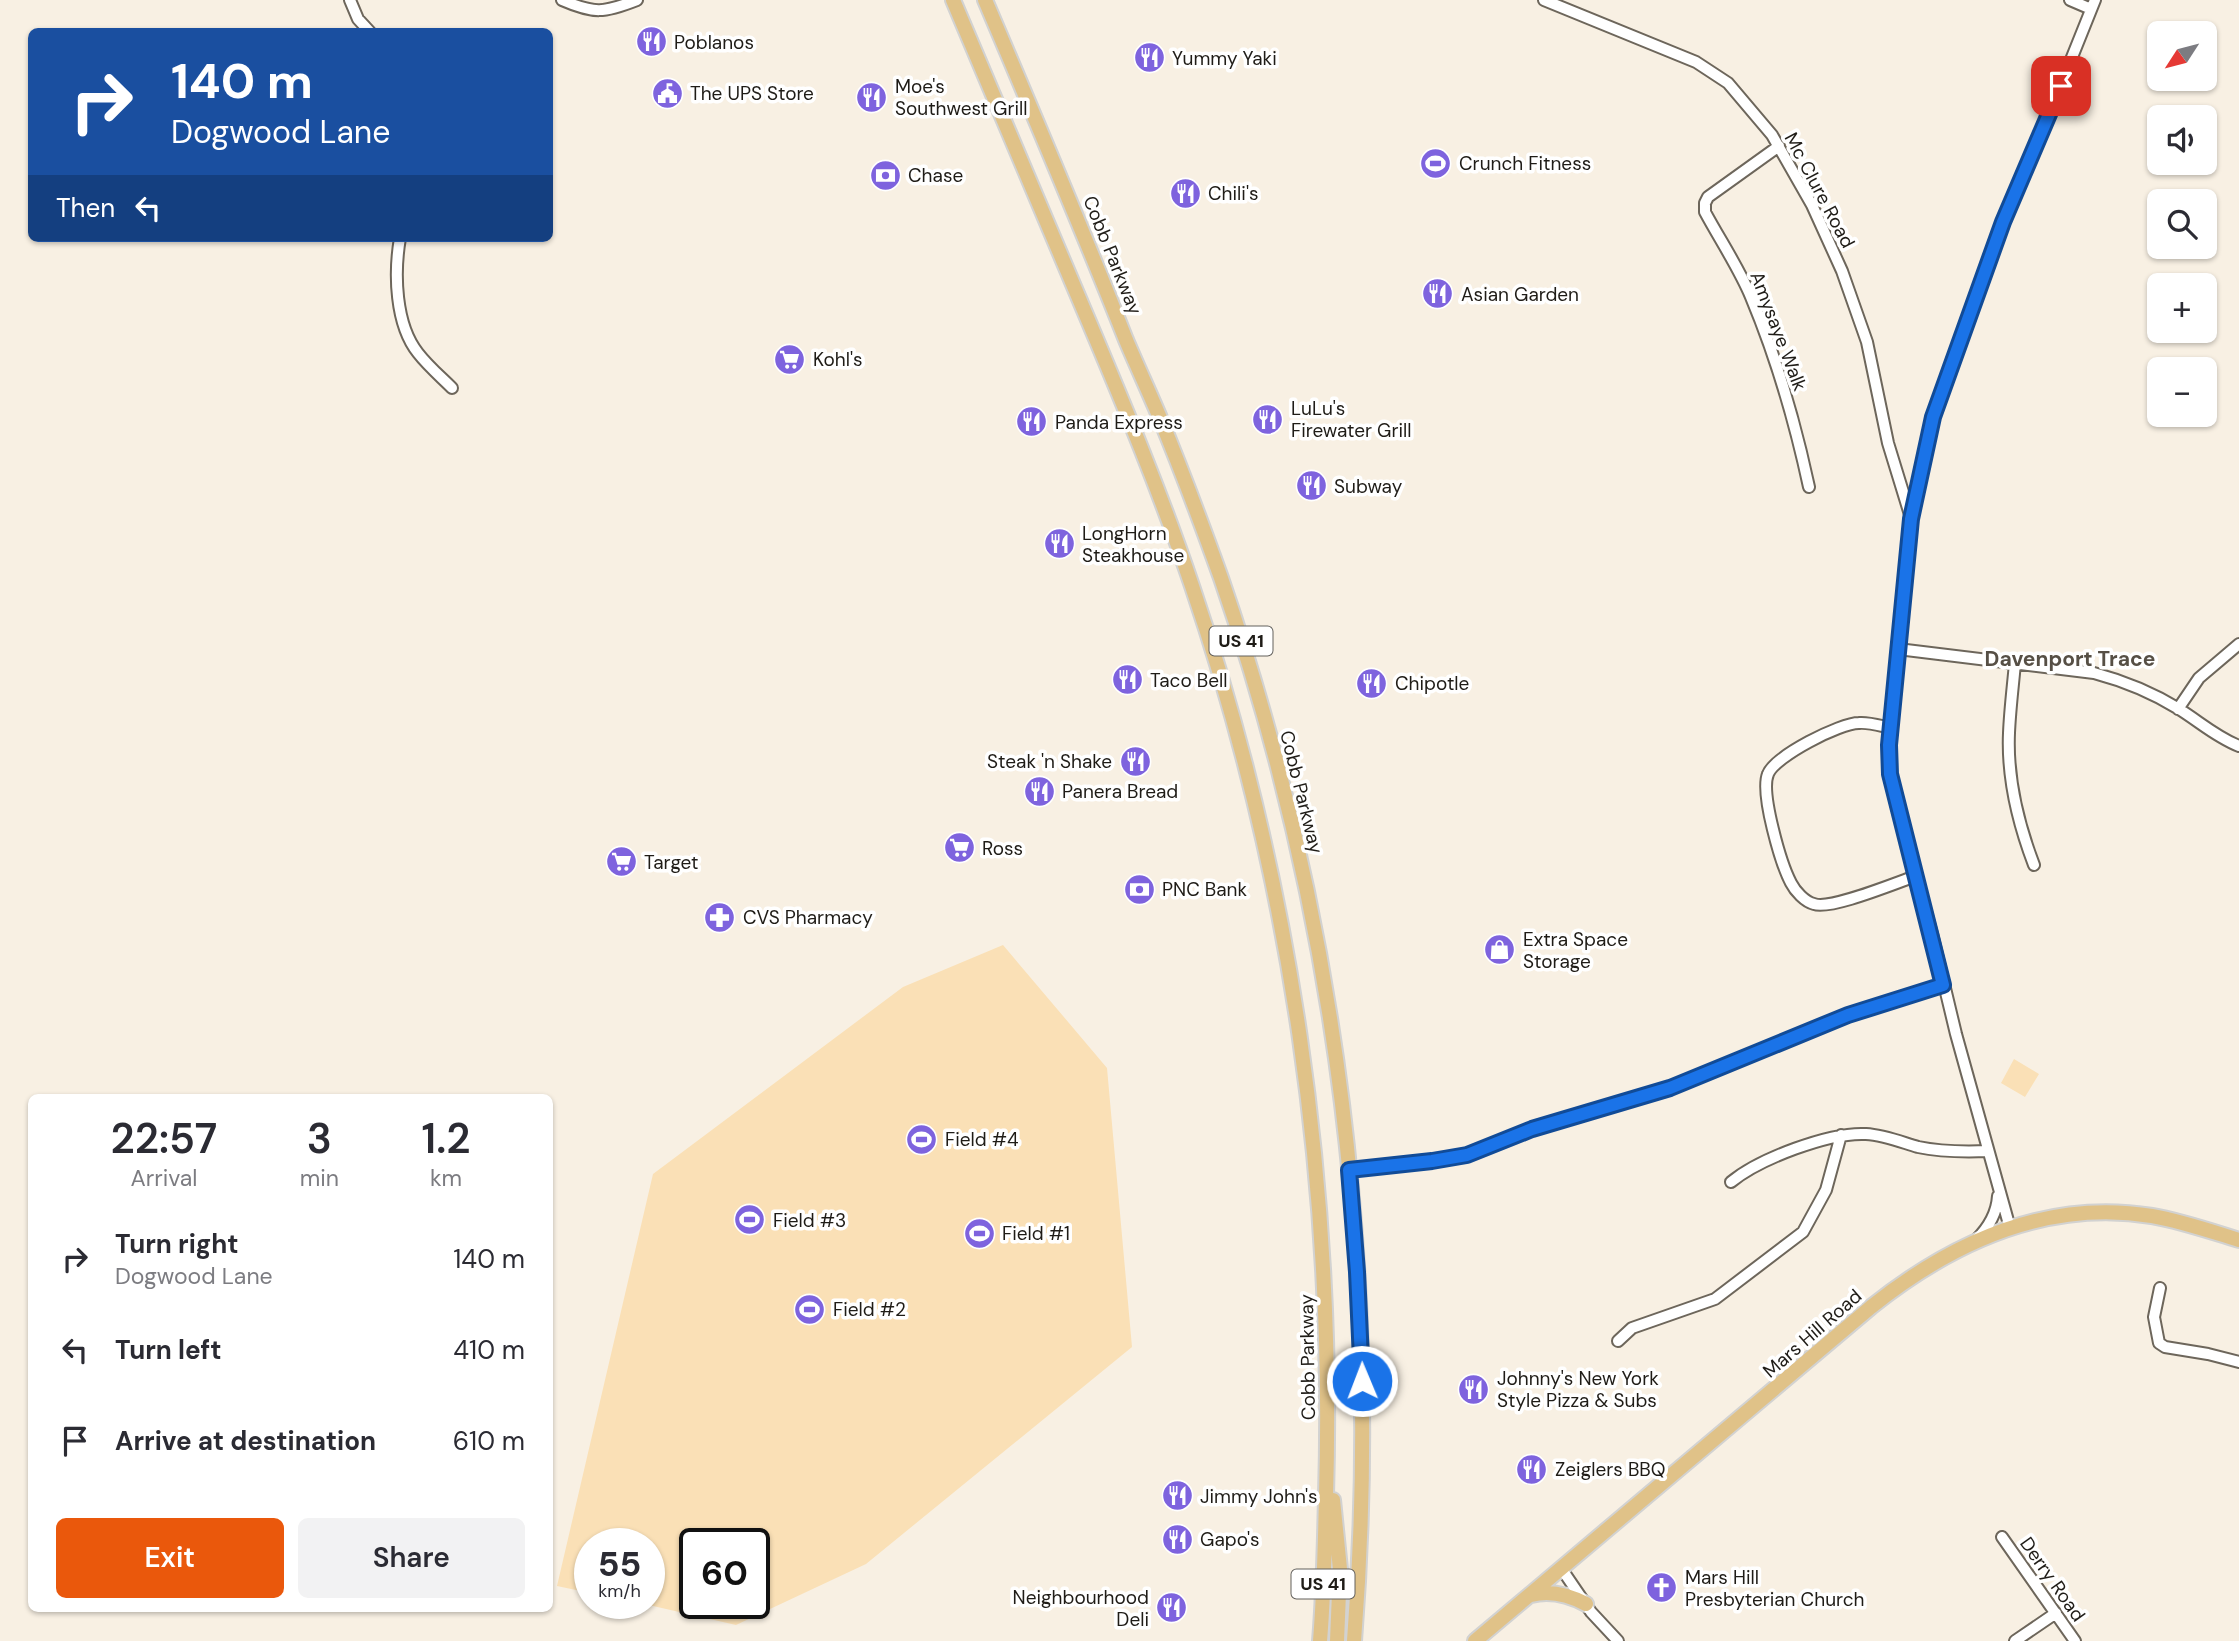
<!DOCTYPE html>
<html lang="en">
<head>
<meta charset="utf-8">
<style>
  body { margin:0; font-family:"DM Sans",sans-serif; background:#f2f2f3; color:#2b2b33; height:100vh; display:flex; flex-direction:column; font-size:26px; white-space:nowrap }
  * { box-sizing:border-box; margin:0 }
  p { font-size:23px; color:#7c7c81 }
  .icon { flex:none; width:38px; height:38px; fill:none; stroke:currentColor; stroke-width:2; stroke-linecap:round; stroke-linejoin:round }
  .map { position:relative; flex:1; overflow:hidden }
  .panel { position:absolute; left:28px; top:1094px; width:525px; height:518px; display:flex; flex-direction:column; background:#fff; border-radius:10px; box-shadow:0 2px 5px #0004 }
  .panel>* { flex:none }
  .banner { position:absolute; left:28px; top:28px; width:525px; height:214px; border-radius:10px; box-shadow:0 2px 5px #0004; background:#1a4fa0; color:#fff; overflow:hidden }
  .needle { width:46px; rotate:234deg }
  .buttons { position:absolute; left:2147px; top:21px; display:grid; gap:14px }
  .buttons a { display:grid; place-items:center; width:70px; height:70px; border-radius:10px; background:#fff; box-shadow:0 2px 5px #0004; font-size:35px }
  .speed { position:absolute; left:574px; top:1528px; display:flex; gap:14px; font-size:35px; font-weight:700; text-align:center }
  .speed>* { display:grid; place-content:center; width:91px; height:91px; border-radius:50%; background:#fff; box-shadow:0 2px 5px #0004; line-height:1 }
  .speed small { font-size:18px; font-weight:400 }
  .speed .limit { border:4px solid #111; border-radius:10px; background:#fff; color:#111 }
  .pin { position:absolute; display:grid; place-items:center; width:60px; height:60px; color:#fff; margin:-30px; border-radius:14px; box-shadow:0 4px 10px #0006 }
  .me { position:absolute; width:77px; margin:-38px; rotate:359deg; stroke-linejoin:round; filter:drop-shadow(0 0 5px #0008) }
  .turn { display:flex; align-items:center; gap:24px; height:147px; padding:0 28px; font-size:32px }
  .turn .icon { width:91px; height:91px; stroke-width:2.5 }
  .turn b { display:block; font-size:49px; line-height:60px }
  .then { display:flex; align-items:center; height:66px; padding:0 28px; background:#0003; gap:14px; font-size:26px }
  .eta { display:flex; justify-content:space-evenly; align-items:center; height:119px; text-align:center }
  .eta b { font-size:42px; font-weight:600; line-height:49px }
  .cta { display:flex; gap:14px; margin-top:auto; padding:14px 28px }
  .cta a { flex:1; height:80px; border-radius:10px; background:#ea580c; color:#fff; font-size:28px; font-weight:600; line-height:80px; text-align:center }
  .cta a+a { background:#f2f2f3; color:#2b2b33 }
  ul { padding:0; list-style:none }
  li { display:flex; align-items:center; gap:21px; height:91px; padding:0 28px }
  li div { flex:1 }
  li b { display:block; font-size:26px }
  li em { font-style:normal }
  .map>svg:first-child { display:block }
  .green { fill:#fae0b6; fill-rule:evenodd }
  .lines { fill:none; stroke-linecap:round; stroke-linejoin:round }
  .minor-casing { stroke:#6d665b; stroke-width:14 }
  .major-casing { stroke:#d2d2d1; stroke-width:18 }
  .minor { stroke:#fff; stroke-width:10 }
  .major { stroke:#e0c288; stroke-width:14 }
  .route-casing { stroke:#114b97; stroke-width:18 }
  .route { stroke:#1a73e8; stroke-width:12 }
  .labels { text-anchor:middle; stroke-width:7; stroke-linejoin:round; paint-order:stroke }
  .shield { fill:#fff; stroke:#62605d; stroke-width:2 }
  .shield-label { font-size:18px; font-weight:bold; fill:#1f1c17 }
  .poi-label { font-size:19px; fill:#1f1c17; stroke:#fff; text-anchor:start }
  .street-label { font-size:19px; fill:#1f1c17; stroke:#fff }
  .neighbourhood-label { font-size:21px; font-weight:bold; fill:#564f45; stroke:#fff }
</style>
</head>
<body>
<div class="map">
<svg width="2239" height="1641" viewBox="0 0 2239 1641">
  <rect width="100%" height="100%" fill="#f8f0e3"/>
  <path class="green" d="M1003 945 1107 1068 1132 1347 866 1564 736 1625 640 1603H649V1544H590V1593L557 1586 653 1174 903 987ZM695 1544H754V1603H695Z
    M2014 1059 2039 1074 2025 1097 2001 1083Z"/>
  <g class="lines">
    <defs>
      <path id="minor" d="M350 0 358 19 370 32
        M562 0C594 14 604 13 637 0
        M1544 0 1696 62 1728 83 1772 135 1812 205 1842 271 1867 342 1888 443 1911 518
        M2070 0 2091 9
        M1779 146 1708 197 1705 203V212C1720 240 1739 268 1751 297 1777 359 1795 422 1809 487
        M400 238C394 273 395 324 418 353 428 366 441 377 452 388
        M1898 649 2094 673C2124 681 2153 693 2179 709 2200 722 2216 737 2239 746
        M2015 663C2013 686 2010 709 2009 733 2007 778 2018 823 2034 865
        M2178 709 2199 678 2239 644
        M1891 728C1881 726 1869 722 1859 723 1840 723 1775 756 1768 774 1760 793 1781 864 1791 883 1795 891 1805 902 1814 904 1831 910 1895 883 1916 876
        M1349 1170 1432 1162 1467 1155 1533 1129 1670 1088 1848 1015 1943 985
        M1731 1182C1759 1159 1829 1132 1866 1134 1884 1135 1901 1142 1918 1147 1942 1152 1964 1152 1988 1151
        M2010 1228 1956 1034 1932 934 1899 813 1890 774 1889 745 1911 519 1933 417 2003 222 2044 127 2095 0
        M1976 1240C1988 1228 1997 1213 1998 1196
        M2160 1288 2154 1317 2159 1343 2165 1347 2208 1354 2239 1362
        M1618 1341 1632 1328 1715 1299 1803 1232 1826 1190 1841 1135
        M2002 1537 2075 1641
        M1561 1568 1591 1612 1618 1641
        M2015 1641 2056 1613"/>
      <path id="major" d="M953 0C998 105 1042 210 1086 315 1124 405 1161 494 1192 586 1291 878 1335 1188 1326 1496 1325 1544 1324 1593 1320 1641
        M985 0C1033 113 1081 226 1126 340 1137 366 1149 392 1160 418 1182 471 1202 525 1221 578 1338 918 1382 1283 1354 1641
        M1333 1500 1340 1569 1337 1641
        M1531 1595C1550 1590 1569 1595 1586 1604
        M1475 1641 1871 1307C1951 1243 2047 1199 2152 1216 2181 1221 2210 1231 2239 1240"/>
    </defs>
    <use href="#minor" class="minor-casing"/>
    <use href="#major" class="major-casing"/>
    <use href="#minor" class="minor"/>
    <use href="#major" class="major"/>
  </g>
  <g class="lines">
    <defs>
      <path id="route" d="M1362 1381 1357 1272 1349 1170 1432 1161 1467 1155 1532 1129 1670 1088 1848 1015 1943 985 1890 774 1889 745 1911 519 1933 417 2003 222 2061 86"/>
    </defs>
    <use href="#route" class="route-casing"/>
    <use href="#route" class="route"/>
  </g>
  <defs>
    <symbol id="restaurant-disc" viewBox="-11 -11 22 22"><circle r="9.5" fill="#7e63de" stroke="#fff"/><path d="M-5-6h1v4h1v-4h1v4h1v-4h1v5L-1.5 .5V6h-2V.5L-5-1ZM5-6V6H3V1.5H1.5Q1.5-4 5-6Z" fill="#fff"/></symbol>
    <symbol id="civic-disc" viewBox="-11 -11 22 22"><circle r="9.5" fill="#7e63de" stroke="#fff"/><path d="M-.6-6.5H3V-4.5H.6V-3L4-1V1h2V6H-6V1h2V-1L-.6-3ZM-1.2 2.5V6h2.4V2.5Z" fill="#fff"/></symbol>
    <symbol id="stadium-disc" viewBox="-11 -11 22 22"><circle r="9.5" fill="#7e63de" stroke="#fff"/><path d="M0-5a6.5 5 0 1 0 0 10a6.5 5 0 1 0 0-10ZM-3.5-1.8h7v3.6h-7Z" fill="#fff"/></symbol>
    <symbol id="bank-disc" viewBox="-11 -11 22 22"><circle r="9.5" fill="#7e63de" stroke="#fff"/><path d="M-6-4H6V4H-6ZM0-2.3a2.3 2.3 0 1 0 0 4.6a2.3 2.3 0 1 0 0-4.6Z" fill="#fff"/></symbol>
    <symbol id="supermarket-disc" viewBox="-11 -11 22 22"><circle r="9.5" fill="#7e63de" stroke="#fff"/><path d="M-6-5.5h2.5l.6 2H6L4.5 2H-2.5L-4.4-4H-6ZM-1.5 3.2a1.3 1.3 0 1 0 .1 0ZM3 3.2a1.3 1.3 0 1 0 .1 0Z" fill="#fff"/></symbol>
    <symbol id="pharmacy-disc" viewBox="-11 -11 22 22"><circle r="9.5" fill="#7e63de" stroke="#fff"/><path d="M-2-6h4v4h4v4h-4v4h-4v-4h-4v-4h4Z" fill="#fff"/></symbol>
    <symbol id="shop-disc" viewBox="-11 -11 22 22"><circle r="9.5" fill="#7e63de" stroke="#fff"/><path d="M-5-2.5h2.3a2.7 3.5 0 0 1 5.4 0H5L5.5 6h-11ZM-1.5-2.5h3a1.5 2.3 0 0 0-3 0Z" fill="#fff"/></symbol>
    <symbol id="church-disc" viewBox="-11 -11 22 22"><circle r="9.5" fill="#7e63de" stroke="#fff"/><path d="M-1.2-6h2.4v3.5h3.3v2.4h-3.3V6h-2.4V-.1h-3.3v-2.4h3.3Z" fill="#fff"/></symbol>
  </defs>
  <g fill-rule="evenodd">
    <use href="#restaurant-disc" x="634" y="24" width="35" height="35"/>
    <use href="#restaurant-disc" x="1132" y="40" width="35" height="35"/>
    <use href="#civic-disc" x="650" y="76" width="35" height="35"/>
    <use href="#restaurant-disc" x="854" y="80" width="35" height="35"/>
    <use href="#stadium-disc" x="1418" y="146" width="35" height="35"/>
    <use href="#bank-disc" x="868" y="158" width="35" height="35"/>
    <use href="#restaurant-disc" x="1168" y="176" width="35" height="35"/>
    <use href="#restaurant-disc" x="1420" y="276" width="35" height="35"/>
    <use href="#supermarket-disc" x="772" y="342" width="35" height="35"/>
    <use href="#restaurant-disc" x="1250" y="402" width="35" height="35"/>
    <use href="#restaurant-disc" x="1014" y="404" width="35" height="35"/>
    <use href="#restaurant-disc" x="1294" y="468" width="35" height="35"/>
    <use href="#restaurant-disc" x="1042" y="526" width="35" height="35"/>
    <use href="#restaurant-disc" x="1110" y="662" width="35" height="35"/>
    <use href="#restaurant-disc" x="1354" y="666" width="35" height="35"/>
    <use href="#restaurant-disc" x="1118" y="744" width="35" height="35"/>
    <use href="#restaurant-disc" x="1022" y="774" width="35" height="35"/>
    <use href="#supermarket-disc" x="942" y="830" width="35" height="35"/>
    <use href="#supermarket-disc" x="604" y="844" width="35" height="35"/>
    <use href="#bank-disc" x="1122" y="872" width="35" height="35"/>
    <use href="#pharmacy-disc" x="702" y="900" width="35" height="35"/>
    <use href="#shop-disc" x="1482" y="932" width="35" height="35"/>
    <use href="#stadium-disc" x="904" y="1122" width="35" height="35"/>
    <use href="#stadium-disc" x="732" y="1202" width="35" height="35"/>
    <use href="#stadium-disc" x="962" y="1216" width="35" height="35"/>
    <use href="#stadium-disc" x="792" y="1292" width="35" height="35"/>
    <use href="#restaurant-disc" x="1456" y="1372" width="35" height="35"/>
    <use href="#restaurant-disc" x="1514" y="1452" width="35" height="35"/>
    <use href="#restaurant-disc" x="1160" y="1478" width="35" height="35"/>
    <use href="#restaurant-disc" x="1160" y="1522" width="35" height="35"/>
    <use href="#church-disc" x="1644" y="1570" width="35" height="35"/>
    <use href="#restaurant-disc" x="1154" y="1590" width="35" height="35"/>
  </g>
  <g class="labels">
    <g class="shield">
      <rect x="1209.5" y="626.5" width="63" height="29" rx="5"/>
      <rect x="1291.5" y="1569.5" width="63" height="29" rx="5"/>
    </g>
    <g class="shield-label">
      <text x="1241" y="647">US 41</text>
      <text x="1323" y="1590">US 41</text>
    </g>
    <g class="poi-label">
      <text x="674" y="49">Poblanos</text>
      <text x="1172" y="65">Yummy Yaki</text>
      <text x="895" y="93">Moe's<tspan x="895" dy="22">Southwest Grill</tspan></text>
      <text x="690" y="100">The UPS Store</text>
      <text x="1459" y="170">Crunch Fitness</text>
      <text x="908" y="182">Chase</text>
      <text x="1208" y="200">Chili's</text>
      <text x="1461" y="301">Asian Garden</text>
      <text x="813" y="366">Kohl's</text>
      <text x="1291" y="415">LuLu's<tspan x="1291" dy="22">Firewater Grill</tspan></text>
      <text x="1055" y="429">Panda Express</text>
      <text x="1334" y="493">Subway</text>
      <text x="1082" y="540">LongHorn<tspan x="1082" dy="22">Steakhouse</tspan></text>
      <text x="1150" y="687">Taco Bell</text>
      <text x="1395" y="690">Chipotle</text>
      <text x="1112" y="768" text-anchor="end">Steak 'n Shake</text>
      <text x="1062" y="798">Panera Bread</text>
      <text x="982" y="855">Ross</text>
      <text x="644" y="869">Target</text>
      <text x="1162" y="896">PNC Bank</text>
      <text x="743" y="924">CVS Pharmacy</text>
      <text x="1523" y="946">Extra Space<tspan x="1523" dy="22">Storage</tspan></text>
      <text x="945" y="1146">Field #4</text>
      <text x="773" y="1227">Field #3</text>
      <text x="1002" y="1240">Field #1</text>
      <text x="833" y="1316">Field #2</text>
      <text x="1497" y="1385">Johnny's New York<tspan x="1497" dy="22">Style Pizza &amp; Subs</tspan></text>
      <text x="1555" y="1476">Zeiglers BBQ</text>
      <text x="1200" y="1503">Jimmy John's</text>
      <text x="1200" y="1546">Gapo's</text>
      <text x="1685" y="1584">Mars Hill<tspan x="1685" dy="22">Presbyterian Church</tspan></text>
      <text x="1149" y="1604" text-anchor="end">Neighbourhood<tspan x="1149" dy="22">Deli</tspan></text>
    </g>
    <g class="street-label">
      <text transform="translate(1820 190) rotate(62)" y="7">Mc Clure Road</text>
      <text transform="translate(1113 255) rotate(68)" y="7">Cobb Parkway</text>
      <text transform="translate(1779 331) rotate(69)" y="7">Amysaye Walk</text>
      <text transform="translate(1302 792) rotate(76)" y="7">Cobb Parkway</text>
      <text transform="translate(1812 1333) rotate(-41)" y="7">Mars Hill Road</text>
      <text transform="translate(1307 1357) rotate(-91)" y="7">Cobb Parkway</text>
      <text transform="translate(2053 1579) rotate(55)" y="7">Derry Road</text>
    </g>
    <g class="neighbourhood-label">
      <text x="2070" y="666">Davenport Trace</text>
    </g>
  </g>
</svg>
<div class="buttons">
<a><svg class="needle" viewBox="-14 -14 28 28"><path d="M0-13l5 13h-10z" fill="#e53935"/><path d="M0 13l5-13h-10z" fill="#7c7c81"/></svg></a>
<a><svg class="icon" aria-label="sound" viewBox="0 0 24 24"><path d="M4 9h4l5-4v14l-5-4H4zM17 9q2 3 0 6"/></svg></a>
<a><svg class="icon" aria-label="search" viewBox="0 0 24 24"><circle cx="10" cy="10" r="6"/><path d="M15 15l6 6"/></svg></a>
<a>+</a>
<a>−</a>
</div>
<div class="speed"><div>55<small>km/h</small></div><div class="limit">60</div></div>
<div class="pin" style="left:2061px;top:86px;background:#d93025"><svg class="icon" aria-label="arrive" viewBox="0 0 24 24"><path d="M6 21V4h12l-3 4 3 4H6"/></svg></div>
<svg class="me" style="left:1362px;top:1381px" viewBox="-20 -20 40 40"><circle r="17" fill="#1a73e8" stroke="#fff" stroke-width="3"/><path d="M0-11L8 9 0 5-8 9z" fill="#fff"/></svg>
<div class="banner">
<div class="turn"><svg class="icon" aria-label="right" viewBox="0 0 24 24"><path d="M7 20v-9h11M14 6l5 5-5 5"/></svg><div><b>140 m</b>Dogwood Lane</div></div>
<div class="then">Then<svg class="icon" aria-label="left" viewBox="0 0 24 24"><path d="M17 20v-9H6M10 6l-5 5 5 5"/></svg></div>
</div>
<section class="panel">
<div class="eta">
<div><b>22:57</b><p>Arrival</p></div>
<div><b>3</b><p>min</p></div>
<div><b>1.2</b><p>km</p></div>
</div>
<ul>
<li><svg class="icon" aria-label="right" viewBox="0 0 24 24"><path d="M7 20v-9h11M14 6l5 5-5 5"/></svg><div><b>Turn right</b><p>Dogwood Lane</p></div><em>140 m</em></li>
<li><svg class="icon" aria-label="left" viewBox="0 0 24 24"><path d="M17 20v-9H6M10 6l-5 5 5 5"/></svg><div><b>Turn left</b></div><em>410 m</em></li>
<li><svg class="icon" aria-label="arrive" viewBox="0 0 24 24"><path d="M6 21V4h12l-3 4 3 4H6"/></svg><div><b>Arrive at destination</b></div><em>610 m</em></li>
</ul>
<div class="cta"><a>Exit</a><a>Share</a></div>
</section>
</div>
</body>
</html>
